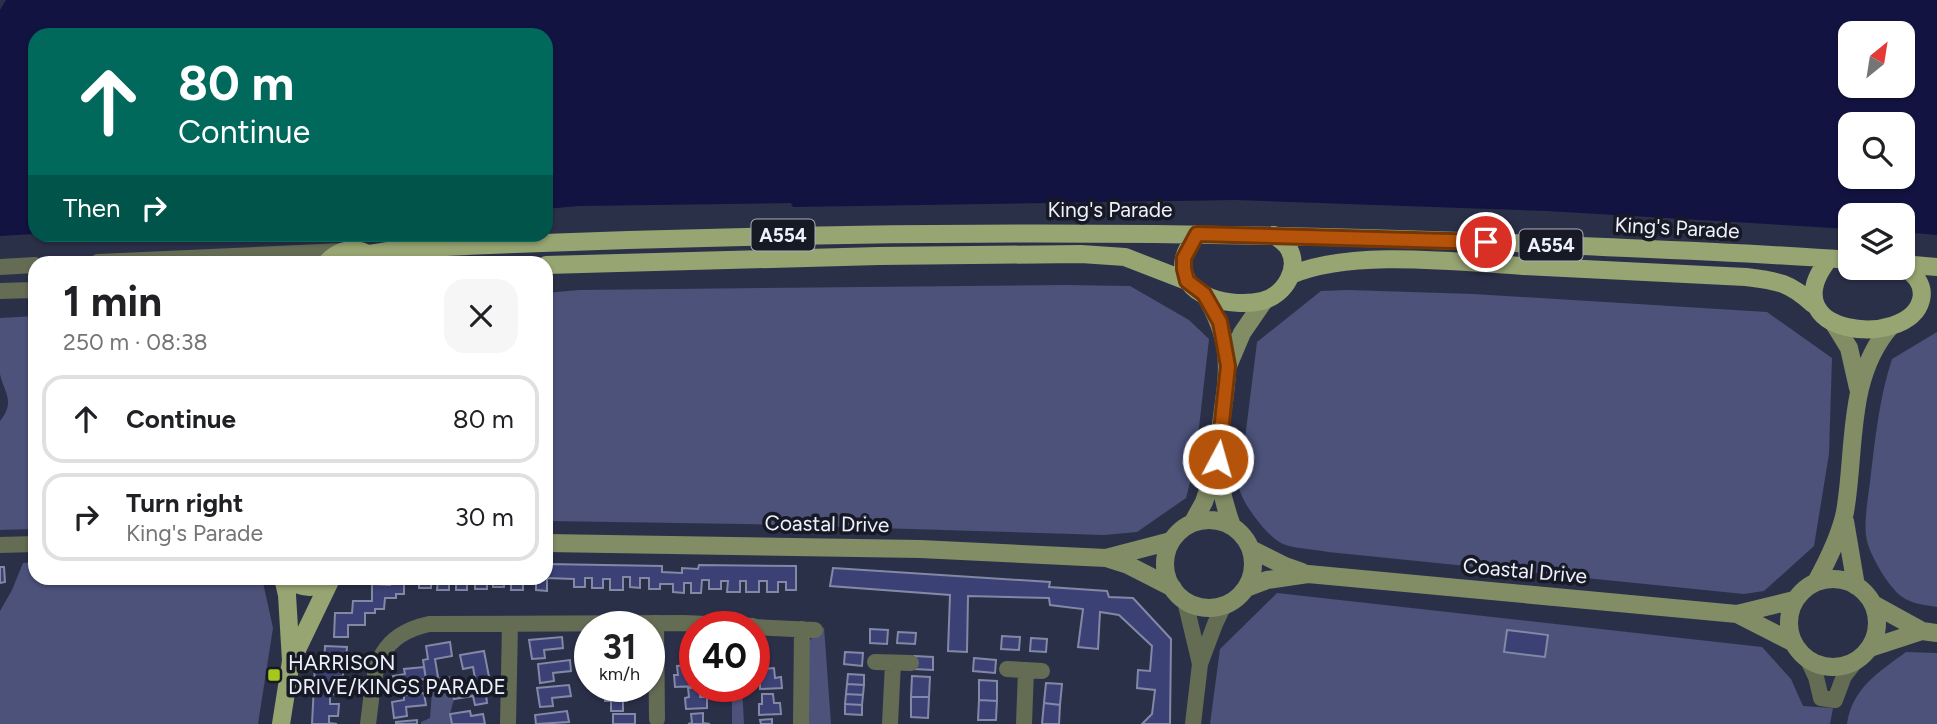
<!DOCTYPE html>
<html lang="en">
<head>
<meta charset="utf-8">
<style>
  body { margin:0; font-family:Figtree,sans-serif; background:#f6f6f6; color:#202124; height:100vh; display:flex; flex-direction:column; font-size:26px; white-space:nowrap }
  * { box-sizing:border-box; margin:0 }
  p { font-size:23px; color:#757577 }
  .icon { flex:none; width:38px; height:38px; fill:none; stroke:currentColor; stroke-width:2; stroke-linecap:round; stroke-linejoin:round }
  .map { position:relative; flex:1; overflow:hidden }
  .side { position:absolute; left:28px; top:256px; width:525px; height:329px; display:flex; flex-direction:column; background:#fff; border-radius:21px; box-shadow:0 2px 5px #0004 }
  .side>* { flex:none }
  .guide { position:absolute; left:28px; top:28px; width:525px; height:214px; border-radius:21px; box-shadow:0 2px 5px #0004; background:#00695c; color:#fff; overflow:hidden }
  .needle { width:46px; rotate:30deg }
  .tools { position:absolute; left:1838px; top:21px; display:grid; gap:14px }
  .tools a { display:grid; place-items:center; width:77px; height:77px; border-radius:14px; background:#fff; box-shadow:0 2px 5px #0004; font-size:35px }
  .speed { position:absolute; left:574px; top:611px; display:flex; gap:14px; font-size:35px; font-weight:700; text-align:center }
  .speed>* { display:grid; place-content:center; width:91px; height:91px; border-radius:50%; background:#fff; box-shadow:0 2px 5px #0004; line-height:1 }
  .speed small { font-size:18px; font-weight:400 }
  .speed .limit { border:10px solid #d22; background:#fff; color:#111 }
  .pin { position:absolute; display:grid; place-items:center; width:60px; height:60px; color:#fff; margin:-30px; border:4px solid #fff; border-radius:50%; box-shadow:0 2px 7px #0007 }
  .me { position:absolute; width:77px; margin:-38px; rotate:6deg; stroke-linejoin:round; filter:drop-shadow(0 0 5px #0008) }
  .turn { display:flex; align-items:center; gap:24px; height:147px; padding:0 35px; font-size:32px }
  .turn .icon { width:91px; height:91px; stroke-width:2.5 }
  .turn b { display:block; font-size:49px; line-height:60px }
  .then { display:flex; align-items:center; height:66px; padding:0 35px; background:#0003; gap:14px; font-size:26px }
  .round { display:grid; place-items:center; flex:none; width:74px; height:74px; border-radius:21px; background:#f6f6f6 }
  .headline { display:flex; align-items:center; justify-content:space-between; height:119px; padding:0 35px }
  h1 { font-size:42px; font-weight:700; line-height:52px }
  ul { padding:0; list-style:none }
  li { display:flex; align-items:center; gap:21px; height:88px; margin:0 14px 10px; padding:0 21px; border:4px solid #e0e0e0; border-radius:21px }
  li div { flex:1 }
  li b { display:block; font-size:26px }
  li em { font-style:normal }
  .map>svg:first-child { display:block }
  .green { fill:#4c527a }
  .water { fill:#121341; fill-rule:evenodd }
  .building { fill:#3b4174; stroke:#8288a6; stroke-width:2 }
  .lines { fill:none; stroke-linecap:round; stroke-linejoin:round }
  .street { stroke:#656c54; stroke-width:16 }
  .secondary { stroke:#828d65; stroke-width:18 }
  .primary { stroke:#97a572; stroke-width:18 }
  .route-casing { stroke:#753606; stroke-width:18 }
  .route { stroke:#b45309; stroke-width:12 }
  .poi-dot { fill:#a8c71d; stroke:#171924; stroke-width:2.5 }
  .labels { text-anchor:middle; stroke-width:7; stroke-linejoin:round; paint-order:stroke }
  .shield { fill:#171924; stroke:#adb0bc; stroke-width:2 }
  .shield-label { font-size:19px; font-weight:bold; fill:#edf0fd }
  .street-label { font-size:21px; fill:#edf0fd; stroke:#171924 }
  .poi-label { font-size:21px; fill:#edf0fd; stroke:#171924; text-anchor:start }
</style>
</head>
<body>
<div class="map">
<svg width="1937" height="724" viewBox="0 0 1937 724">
  <rect width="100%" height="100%" fill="#2b3049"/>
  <path class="green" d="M1066 285 1130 286 1189 320 1209 339 1195 463 1186 498 1137 532 1104 535 744 524 546 521V293L579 290Z
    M1348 290 1473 294 1767 312 1832 358 1829 454 1814 546 1764 591 1744 594 1328 552C1314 549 1296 549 1283 544 1268 538 1241 502 1239 487L1257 342 1321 291Z
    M35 316V529L0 530V421C16 401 4 393 0 374 0 357 0 335 0 318Z
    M1937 332V607C1925 605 1911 604 1901 596 1888 586 1871 557 1867 541 1863 523 1868 500 1870 482 1875 440 1879 399 1892 359Z
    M35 562V578H262L273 628 258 724H0V611L12 590 23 563Z
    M1277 593 1762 647 1791 679 1803 706 1833 708 1830 724H1210L1220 649Z
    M824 627 831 724H808V642Z
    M1906 652 1937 653V724H1847C1852 688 1879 672 1906 652Z
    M457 675 452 687 454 699 450 714 452 724H421V722L430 718 433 678Z
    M732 686H742L744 724H732Z"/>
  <path class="water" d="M6 0H1937V235L1902 232V215H1850V229L1547 211 1235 200 793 207 791 203 578 206 546 209V35H35V234L0 236V10ZM1850 33H1902V86H1850ZM1850 124H1902V177H1850Z"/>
  <path class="building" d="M546 564 662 566V572L682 573V568L698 569 699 565 796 566V590H786V582H778V592H767V581H759V592H746V581H740V592H727L728 581H721V589H709V580H702L701 593H691V583H684V593L673 592V584H660V589H649V578H640V588L630 587V577H623V590H610V579H603V588H592V578H585V587H574V579L547 578V591L536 590V582H523V590H511V579H504V587H493V578H546Z
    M0 567H4L5 582 0 583Z
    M833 568 1050 582 1049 587 1107 591 1109 597 1133 598 1171 639 1170 724H1142L1152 714 1155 690 1137 688 1138 670 1150 671 1152 646 1119 615 1100 612 1098 649 1078 647 1083 609 1050 605 1049 598 968 596 967 652 948 651 950 595 830 586Z
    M390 578H412V584H404V594H396V598H385L384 609H375V613H365V625H348V637H334L335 613H352L353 601H372V584L390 585Z
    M419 578H449V590H437L438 580H431V588H419Z
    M456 578H487V589H475V580H467V590H456Z
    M870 629 888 630 887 644 870 643Z
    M1507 630 1548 635 1545 657 1504 652Z
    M898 632 916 633 915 644 897 643Z
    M1002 636 1020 637 1019 650 1001 649Z
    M562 637 563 648 544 650 545 658 532 659 529 640Z
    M1031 638 1047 639 1046 652 1030 651Z
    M450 642 452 656 435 659 438 677 426 679 423 660 428 659 426 646Z
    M325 646 347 647 346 659 335 658V667H343V676H335V686H341L340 695 330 694V704H339L338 716H329V723L337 724H312L315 665 324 666Z
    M484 651 490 682 476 684 473 667 463 669 460 655Z
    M845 652 863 653 862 666 844 664Z
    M914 656 933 657V670L914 669Z
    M974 658 996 660 995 673 973 671Z
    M570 660 571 671 553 673 554 681 540 683 538 664Z
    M689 665V675L695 674V686L675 687 674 675H678L677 666Z
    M424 667 426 679 406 681 408 691 395 692 393 676 405 674 404 669Z
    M774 668 775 678 781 677 782 688 760 689V678H763V669Z
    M848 674 864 675V685L847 684Z
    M912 676 930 677 929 697H911Z
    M979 680 997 681V701L979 700Z
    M1046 683 1062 684 1060 705 1044 703Z
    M472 684 473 688 485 687 487 703 475 705 473 696 454 699 452 687Z
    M847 684 864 685 863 695 846 694Z
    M569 685 571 696 552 698 553 706 540 707 537 688Z
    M700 687V697H707V708L686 709 685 698 689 697 688 688Z
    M605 690H627V701H623V711H611V701H605Z
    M424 693 426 705 406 707 407 716 394 718 392 702 404 700V695Z
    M762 694H773L774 703H780L781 714 759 715V704H762Z
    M846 694 863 695 862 705 845 704Z
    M911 697H929L928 718 911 717Z
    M979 700 997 701 996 720H978Z
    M1044 703 1060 705 1059 724H1042Z
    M845 704 862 705V715L845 714Z
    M470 711 471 716 483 714 485 724H452L450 714Z
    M567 711 569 722 536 724 535 715Z
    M703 713V723L710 724H688L692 723 691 714Z
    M613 714H635V724H613Z
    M772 719V724H761L760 720Z
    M417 720V724H396V722Z"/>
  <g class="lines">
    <path class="street" d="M98 262 343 251
      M0 267 35 265
      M0 291 35 290
      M0 545 35 544
      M1185 601 1200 664
      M656 623 657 719
      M754 627 815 630
      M1808 660 1816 677 1821 698 1835 700 1844 676 1855 662
      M875 662 911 663
      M1007 669 1042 671
      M368 724C375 675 371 637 429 624L684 623 753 626
      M508 724 510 624
      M801 724 802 629
      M890 724 893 663
      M1024 724 1026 670
      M1193 724 1200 664 1215 624 1224 605"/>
    <path class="secondary" d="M1204 294C1243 357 1221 390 1218 457 1218 480 1224 504 1232 526
      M1833 322 1849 348 1858 388
      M1228 366 1242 333 1264 301
      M1165 564a44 44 0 1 1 88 0a44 44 0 1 1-88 0Z
      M1845 521 1856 586
      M1193 522 1204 502 1216 465
      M546 543 920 549 1106 558 1128 565 1173 588
      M1251 549 1285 566 1302 572
      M1106 558 1171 541
      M1789 623a44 44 0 1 1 88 0a44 44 0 1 1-88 0Z
      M1816 582C1828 560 1840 536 1845 512 1856 449 1846 378 1890 327
      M1246 588 1267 580 1308 574 1737 614 1794 600
      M1873 604 1922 631
      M1737 614 1794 643
      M1870 648 1922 631 1937 633"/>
    <path class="primary" d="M1197 234C1192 241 1186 250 1184 258 1176 298 1234 308 1262 301 1285 295 1302 267 1287 246 1284 242 1278 238 1274 235
      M369 254 401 249C780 231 1158 228 1537 244 1641 249 1746 252 1850 260
      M1829 259C1768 336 1908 350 1921 300 1925 284 1914 274 1902 265
      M327 262C343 246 362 246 378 262
      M1902 264 1937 267
      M546 265 879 256 1081 254 1125 257 1187 281
      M1291 275C1351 249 1458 262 1523 266 1598 270 1672 273 1746 277 1778 281 1789 282 1813 304
      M286 578C301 589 318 591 332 578
      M292 660 330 581
      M281 724 291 661 287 595 283 578"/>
  </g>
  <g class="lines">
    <defs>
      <path id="route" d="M1218 459 1228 366 1220 322 1204 294 1187 281 1184 269V258L1197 234 1486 242"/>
    </defs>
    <use href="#route" class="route-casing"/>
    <use href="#route" class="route"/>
  </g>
  <rect class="poi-dot" x="267" y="668" width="14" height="14" rx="3.5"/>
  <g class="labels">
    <g class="shield">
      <rect x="751.5" y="219.5" width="63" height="31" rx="5"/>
      <rect x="1519.5" y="229.5" width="63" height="31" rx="5"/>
    </g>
    <g class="shield-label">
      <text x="783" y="242">A554</text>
      <text x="1551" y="252">A554</text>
    </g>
    <g class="street-label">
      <text x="1110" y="217">King's Parade</text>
      <text transform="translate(1677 228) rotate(3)" y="7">King's Parade</text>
      <text transform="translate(827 524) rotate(1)" y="7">Coastal Drive</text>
      <text transform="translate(1525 571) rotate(5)" y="7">Coastal Drive</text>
    </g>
    <g class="poi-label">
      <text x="288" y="670">HARRISON<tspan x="288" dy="24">DRIVE/KINGS PARADE</tspan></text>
    </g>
  </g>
</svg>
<div class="tools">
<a><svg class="needle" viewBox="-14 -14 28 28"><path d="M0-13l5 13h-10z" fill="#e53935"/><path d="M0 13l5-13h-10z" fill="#757577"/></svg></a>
<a><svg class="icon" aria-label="search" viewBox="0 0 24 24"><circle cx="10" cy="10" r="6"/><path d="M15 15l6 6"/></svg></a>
<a><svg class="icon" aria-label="layers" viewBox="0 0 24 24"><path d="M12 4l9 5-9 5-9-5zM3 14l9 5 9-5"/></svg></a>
</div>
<div class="speed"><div>31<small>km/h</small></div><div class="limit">40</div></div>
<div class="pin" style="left:1486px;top:242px;background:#d93025"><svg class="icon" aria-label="arrive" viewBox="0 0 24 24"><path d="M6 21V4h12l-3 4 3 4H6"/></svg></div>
<svg class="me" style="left:1218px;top:459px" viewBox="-20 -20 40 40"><circle r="17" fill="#b45309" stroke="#fff" stroke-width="3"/><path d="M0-11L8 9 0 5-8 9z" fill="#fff"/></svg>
<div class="guide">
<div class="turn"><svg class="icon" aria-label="ahead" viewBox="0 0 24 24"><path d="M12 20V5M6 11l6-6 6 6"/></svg><div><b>80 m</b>Continue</div></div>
<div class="then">Then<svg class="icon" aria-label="right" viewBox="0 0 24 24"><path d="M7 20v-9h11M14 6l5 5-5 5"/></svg></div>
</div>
<section class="side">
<div class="headline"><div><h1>1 min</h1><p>250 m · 08:38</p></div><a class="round"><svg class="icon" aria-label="close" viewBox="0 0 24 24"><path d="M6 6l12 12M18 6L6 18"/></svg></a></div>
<ul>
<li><svg class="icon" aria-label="ahead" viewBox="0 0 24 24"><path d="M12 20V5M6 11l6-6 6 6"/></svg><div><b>Continue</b></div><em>80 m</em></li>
<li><svg class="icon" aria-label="right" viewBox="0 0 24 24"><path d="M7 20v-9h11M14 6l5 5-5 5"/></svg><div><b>Turn right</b><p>King's Parade</p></div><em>30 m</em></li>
</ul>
</section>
</div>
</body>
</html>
